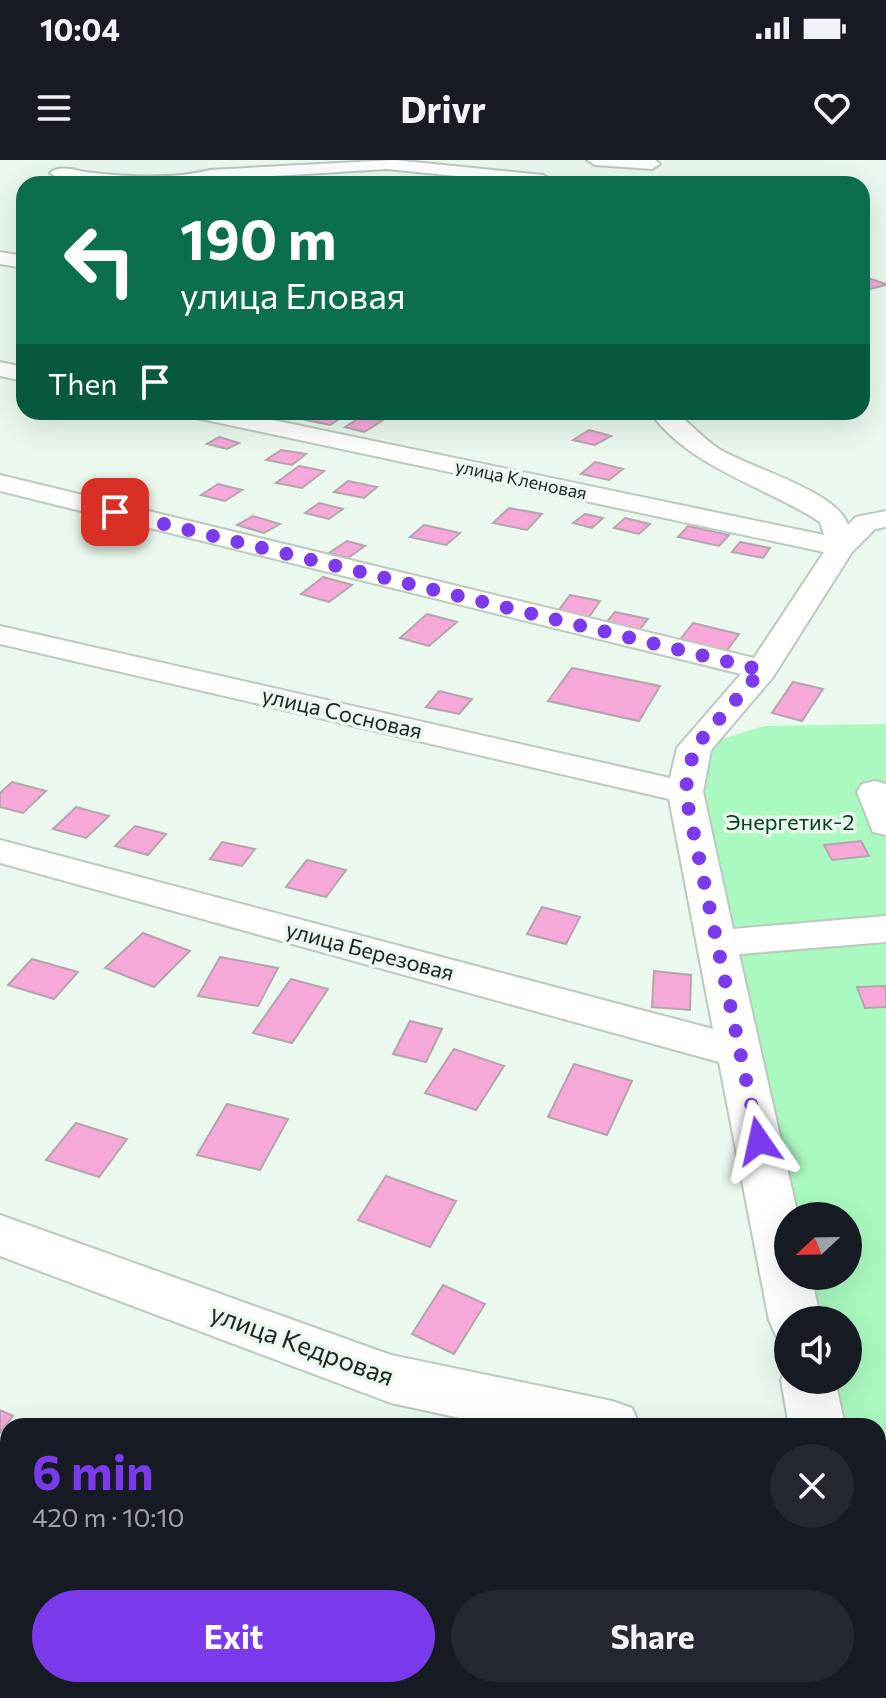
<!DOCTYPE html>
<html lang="en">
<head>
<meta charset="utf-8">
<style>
  body { margin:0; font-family:Commissioner,sans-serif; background:#242831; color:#f1f3f6; height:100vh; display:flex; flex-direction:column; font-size:30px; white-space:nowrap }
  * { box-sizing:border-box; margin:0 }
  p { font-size:26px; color:#9ea1a6 }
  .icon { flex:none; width:44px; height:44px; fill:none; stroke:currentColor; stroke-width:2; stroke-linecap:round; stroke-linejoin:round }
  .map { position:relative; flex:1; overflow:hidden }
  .details { position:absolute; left:0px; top:1258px; width:886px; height:280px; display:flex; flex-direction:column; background:#171b24; border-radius:24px 24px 0 0; box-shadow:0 8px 32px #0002 }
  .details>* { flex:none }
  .top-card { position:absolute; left:16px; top:16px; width:854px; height:244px; border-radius:24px; box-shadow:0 8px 32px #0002; background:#0b6e4f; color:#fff; overflow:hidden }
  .needle { width:52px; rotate:248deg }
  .controls { position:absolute; left:774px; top:1042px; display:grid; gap:16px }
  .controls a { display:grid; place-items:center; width:88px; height:88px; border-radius:50%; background:#171b24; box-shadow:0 8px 32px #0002; font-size:40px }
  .pin { position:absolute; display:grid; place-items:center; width:68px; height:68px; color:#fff; margin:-34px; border-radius:16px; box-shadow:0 4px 12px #0006 }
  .me { position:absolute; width:88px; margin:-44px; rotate:349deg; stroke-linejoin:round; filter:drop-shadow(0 0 6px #0008) }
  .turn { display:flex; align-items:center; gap:28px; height:168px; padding:0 32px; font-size:36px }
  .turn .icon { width:104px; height:104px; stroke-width:2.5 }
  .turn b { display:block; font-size:56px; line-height:68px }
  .then { display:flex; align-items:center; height:76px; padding:0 32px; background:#0003; gap:16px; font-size:30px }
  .round { display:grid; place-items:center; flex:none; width:84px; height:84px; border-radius:42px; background:#242831 }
  .headline { display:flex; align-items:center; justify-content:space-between; height:136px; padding:0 32px }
  h1 { font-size:48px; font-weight:700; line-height:60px; color:#7c3aed }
  .cta { display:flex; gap:16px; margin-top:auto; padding:16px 32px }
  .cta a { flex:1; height:92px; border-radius:48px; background:#7c3aed; color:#fff; font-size:32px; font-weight:700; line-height:92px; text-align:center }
  .cta a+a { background:#242831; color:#f1f3f6 }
  .status { display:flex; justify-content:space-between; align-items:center; height:56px; padding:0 40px; background:#171b24; direction:ltr }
  .status svg { height:22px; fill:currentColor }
  header { display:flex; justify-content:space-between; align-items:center; height:104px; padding:0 32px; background:#171b24; font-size:36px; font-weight:700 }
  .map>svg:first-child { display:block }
  .green { fill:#aaf9c1; fill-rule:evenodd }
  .building { fill:#f6a8d8; stroke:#b4a5ad; stroke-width:2 }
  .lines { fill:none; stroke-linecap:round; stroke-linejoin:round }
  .minor-casing { stroke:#bbc9bf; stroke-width:4 }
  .minor { fill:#fff; fill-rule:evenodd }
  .route { stroke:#7c3aed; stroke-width:14; stroke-dasharray:0 25.2 }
  .labels { text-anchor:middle; stroke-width:7; stroke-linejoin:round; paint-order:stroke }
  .far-street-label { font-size:18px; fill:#1e2420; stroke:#eaf8ed }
  .street-label { font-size:22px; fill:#1e2420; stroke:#eaf8ed }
  .park-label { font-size:22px; fill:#014220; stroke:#eaf8ed }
  .near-street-label { font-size:26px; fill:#1e2420; stroke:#eaf8ed }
</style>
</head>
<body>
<div class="status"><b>10:04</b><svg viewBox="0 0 49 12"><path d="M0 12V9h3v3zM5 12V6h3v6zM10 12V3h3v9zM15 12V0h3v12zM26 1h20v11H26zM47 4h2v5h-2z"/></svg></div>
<header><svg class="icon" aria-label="menu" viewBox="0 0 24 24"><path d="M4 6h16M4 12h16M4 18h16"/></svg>Drivr<svg class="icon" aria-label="heart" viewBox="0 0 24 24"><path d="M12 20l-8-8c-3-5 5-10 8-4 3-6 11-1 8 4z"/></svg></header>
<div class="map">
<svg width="886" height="1538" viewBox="0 0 886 1538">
  <rect width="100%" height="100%" fill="#eaf8ed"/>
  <path class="green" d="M886 564V1489L878 1491V1266H817L808 1220H848V1160H795L694 588 764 566ZM788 1056H848V1116H788Z"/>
  <path class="building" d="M862 116 886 124V125L862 131Z
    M320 252H343L349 253 330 265 306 260Z
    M362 256 382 261 364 272 345 267Z
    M589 270 611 276 595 285 573 280Z
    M219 277 239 283 227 289 207 284Z
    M281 290 306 294 292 305 266 300Z
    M595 302 623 309 609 320 581 314Z
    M299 306 324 311 302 328 276 323Z
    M348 321 377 327 364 338 334 332Z
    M218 324 242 330 225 341 201 335Z
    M319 343 343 349 329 359 305 353Z
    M509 348 542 354 527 370 493 363Z
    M585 354 603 358 592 368 573 363Z
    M253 356 280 364 264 373 237 365Z
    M625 358 650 364 639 374 614 368Z
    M424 365 460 373 446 385 410 377Z
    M688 366 729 375 719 386 678 377Z
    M347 381 365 386 348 398 329 393Z
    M740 382 770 388 763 398 732 392Z
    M323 417 352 425 329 442 301 434Z
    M570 435 600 441 589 457 558 451Z
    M615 452 648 459 637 473 604 465Z
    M427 454 457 462 429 486 400 478Z
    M693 463 739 474 725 493 679 481Z
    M572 508 660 526 639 561 548 541Z
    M793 522 823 529 802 561 772 553Z
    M439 531 472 539 459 554 426 547Z
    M12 622 46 631 23 653 0 647V633Z
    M76 647 109 656 86 678 53 669Z
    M135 666 166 674 148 695 115 686Z
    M861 681 869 696 832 700 824 685Z
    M222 682 255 689 242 706 210 699Z
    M307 700 346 710 326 737 286 727Z
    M542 747 580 757 566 784 527 774Z
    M143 773 190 791 154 827 105 808Z
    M220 797 278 808 258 846 198 836Z
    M32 799 78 812 54 839 8 825Z
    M654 811 691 815 690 850 652 847Z
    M291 819 328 829 292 883 253 873Z
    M886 826V847L865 848 857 827Z
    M410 861 442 869 426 902 393 894Z
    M454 889 504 906 476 950 425 933Z
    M574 904 632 921 607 975 548 957Z
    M227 944 288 959 260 1010 197 995Z
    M76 963 127 979 99 1017 46 1000Z
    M386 1016 456 1041 430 1087 358 1060Z
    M443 1125 485 1144 454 1194 412 1174Z
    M0 1250 13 1256 0 1273Z"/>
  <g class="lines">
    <defs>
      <path id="minor" d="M394 0 543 15 551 20 549 23 535 24 387 9 210 20C162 31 106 24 58 18L50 13C59 5 74 10 85 12 125 17 171 20 210 10Z
        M587 0H655L660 4 652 9 595 5Z
        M0 92 24 96V108L0 104Z
        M0 202 24 207V221L0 216Z
        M189 252H235L824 375 820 362C765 326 690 308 650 252H676C690 264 704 279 719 289 750 308 837 331 848 365L856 357 886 351V367L875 369 852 392 773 517 711 590 703 632 733 769 886 756V782L739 794 798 1056H788V1116H811L821 1160H788V1180L776 1176 769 1160 719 902 0 703V680L713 869 669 639 0 484V466L670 618 677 588 741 514 0 331V315L754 498 824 392 201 259 193 257Z
        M875 621 886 624V675L873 672 857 632 862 624Z
        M0 1055 391 1195 612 1241 632 1248 640 1266H497L391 1243 0 1096Z
        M788 1205V1220H835L845 1266H789L781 1220Z
        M886 1458V1538H841L839 1530H878V1459Z"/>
    </defs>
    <use href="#minor" class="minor-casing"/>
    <use href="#minor" class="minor"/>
  </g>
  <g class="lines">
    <path class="route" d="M115 352 762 510 694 588 685 632 759 981"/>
  </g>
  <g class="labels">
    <g class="far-street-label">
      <text transform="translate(521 320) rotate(12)" y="6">улица Кленовая</text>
    </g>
    <g class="street-label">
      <text transform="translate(342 553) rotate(13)" y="8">улица Сосновая</text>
      <text transform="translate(370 791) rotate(15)" y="8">улица Березовая</text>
    </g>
    <g class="park-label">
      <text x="790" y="670">Энергетик-2</text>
    </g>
    <g class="near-street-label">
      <text transform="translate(302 1185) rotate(20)" y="9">улица Кедровая</text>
    </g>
  </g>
</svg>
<div class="controls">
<a><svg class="needle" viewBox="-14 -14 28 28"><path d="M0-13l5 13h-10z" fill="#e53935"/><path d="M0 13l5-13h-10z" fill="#9ea1a6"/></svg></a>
<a><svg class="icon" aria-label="sound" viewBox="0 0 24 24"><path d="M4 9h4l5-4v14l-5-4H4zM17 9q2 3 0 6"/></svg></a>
</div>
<div class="pin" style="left:115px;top:352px;background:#d93025"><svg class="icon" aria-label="arrive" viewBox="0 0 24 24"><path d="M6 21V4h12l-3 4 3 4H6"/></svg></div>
<svg class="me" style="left:759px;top:981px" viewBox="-20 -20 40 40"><path d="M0-17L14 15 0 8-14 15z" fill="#7c3aed" stroke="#fff" stroke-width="4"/></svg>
<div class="top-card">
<div class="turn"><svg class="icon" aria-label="left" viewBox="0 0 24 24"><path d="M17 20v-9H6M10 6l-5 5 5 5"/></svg><div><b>190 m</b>улица Еловая</div></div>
<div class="then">Then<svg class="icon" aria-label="arrive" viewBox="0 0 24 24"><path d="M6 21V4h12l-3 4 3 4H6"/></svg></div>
</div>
<section class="details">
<div class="headline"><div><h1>6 min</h1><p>420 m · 10:10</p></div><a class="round"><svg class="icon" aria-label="close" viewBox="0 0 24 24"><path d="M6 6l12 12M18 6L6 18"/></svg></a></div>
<div class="cta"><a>Exit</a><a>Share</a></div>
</section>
</div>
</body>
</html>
